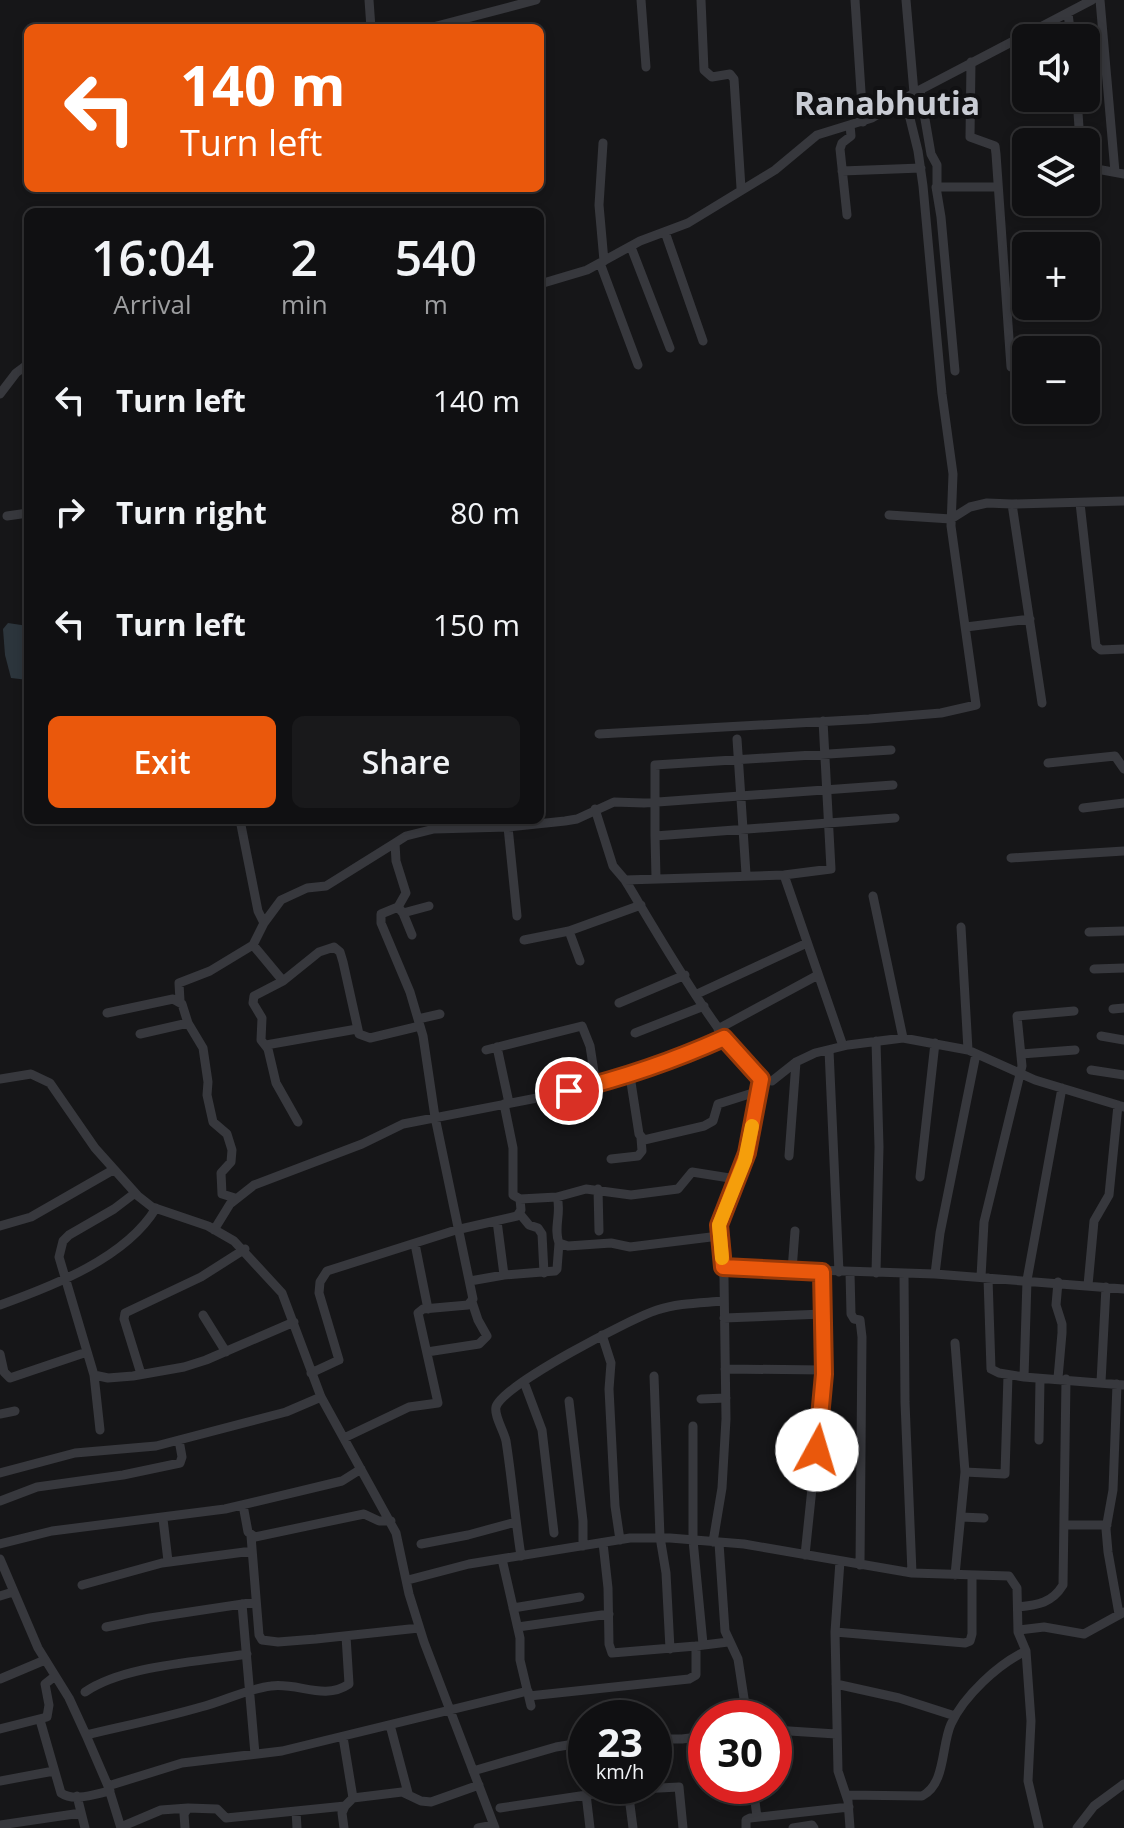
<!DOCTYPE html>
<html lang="en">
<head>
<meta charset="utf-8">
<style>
  body { margin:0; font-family:"Open Sans",sans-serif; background:#19191b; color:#f1f3f6; height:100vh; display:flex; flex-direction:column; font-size:30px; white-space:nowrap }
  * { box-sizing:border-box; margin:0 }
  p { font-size:26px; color:#9c9d9f }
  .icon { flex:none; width:44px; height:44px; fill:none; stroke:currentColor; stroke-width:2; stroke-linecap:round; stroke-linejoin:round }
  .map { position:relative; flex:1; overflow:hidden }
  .side { position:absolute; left:24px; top:208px; width:520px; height:616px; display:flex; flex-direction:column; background:#101012; border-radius:12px; box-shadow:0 4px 12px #0003,0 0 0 2px #303032 }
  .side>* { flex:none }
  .hud { position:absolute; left:24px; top:24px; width:520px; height:168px; border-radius:12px; box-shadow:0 4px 12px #0003,0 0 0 2px #303032; background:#ea580c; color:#fff; overflow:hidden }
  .controls { position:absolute; left:1012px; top:24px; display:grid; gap:16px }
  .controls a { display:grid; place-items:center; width:88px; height:88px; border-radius:12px; background:#101012; box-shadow:0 4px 12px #0003,0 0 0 2px #303032; font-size:40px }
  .speed { position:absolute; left:568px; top:1700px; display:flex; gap:16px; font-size:40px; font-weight:700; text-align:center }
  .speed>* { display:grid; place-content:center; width:104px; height:104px; border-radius:50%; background:#101012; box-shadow:0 4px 12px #0003,0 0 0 2px #303032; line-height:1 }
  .speed small { font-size:20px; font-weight:400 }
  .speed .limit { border:12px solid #d22; background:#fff; color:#111 }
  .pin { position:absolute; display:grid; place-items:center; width:68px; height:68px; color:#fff; margin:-34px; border:4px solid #fff; border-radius:50%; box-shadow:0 2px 8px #0007 }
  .me { position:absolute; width:88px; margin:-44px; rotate:6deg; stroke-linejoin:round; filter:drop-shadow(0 0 6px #0008) }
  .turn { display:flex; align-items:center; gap:28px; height:168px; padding:0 24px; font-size:36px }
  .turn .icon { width:104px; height:104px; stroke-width:2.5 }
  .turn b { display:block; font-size:56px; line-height:68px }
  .eta { display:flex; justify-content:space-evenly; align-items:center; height:136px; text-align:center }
  .eta b { font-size:48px; font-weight:600; line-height:56px }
  .primary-button { display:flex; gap:16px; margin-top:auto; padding:16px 24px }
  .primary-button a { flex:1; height:92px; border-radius:12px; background:#ea580c; color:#fff; font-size:32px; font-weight:600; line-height:92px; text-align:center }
  .primary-button a+a { background:#19191b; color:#f1f3f6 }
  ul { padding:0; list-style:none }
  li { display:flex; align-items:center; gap:24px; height:112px; padding:0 24px }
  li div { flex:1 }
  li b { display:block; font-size:30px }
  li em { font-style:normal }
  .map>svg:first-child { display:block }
  .water { fill:#2c353c }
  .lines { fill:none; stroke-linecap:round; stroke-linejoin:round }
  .street { stroke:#37383d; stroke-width:9 }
  .route-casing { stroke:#983908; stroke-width:20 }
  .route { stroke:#ea580c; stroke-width:14 }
  .slow { stroke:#f59e0b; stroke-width:14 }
  .labels { text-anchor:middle; stroke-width:8; stroke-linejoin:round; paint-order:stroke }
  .district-label { font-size:32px; font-weight:bold; fill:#c9ccd4; stroke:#111113 }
</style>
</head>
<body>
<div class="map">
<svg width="1124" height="1828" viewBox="0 0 1124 1828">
  <rect width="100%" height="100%" fill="#161618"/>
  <path class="water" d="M8 623 28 626V680L11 678 5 655 3 629Z"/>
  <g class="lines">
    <path class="street" d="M369 0 371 28
      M641 0 646 67
      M701 0 704 70 712 77 730 74 734 79 741 188
      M855 0 863 122
      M906 0 914 93
      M1100 0 1115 172
      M1068 13 1071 38
      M429 28 536 0
      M971 62 970 137 995 146 996 154 1011 367
      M920 90 931 154 937 165V186
      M1077 98 1080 142
      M603 143 599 205 604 261
      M1086 167 1124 174
      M842 171 921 168
      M847 215 840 149 842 143 851 136 850 125
      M665 232 703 341
      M631 247 670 348
      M600 263 638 365
      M540 284 587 270 640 241 688 223 775 170 817 135 872 118 914 93 1092 0
      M955 371 941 217 936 187H998
      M0 394 16 373 28 364
      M1080 503 1096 646 1101 650 1124 649
      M1012 504 1042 703
      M889 515 951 519 970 507 987 503 1012 504 1124 501
      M7 516 28 513
      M966 627 1030 619
      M599 734 869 719 941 713 976 705 951 526 953 474 942 394 923 186 918 151 905 98
      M737 739 746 874
      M1048 763 1115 756 1124 769
      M1083 808 1124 803
      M595 809 613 866 625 880C645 912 741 1083 772 1081L796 1062 815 1053 848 1045 903 1038 968 1050 1035 1080 1124 1107
      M240 820 258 911 264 923
      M508 827 517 916
      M655 836V765L891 750
      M1011 858 1124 851
      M784 875 843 1046
      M656 878 655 836 895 818
      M625 880 784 875 831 869 823 721
      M873 896 903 1038
      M398 907 403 913 429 906
      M403 913 412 935
      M961 927 968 1050
      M569 931 580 961
      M1089 932 1124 931
      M524 940 569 931 641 905
      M253 945 283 981
      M1094 969 1124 968
      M697 994 807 943
      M180 1001 179 983 210 971 253 945 264 923 281 900 307 888 326 886 395 843
      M619 1003 685 975
      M1113 1009 1124 1008
      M107 1013 173 999 182 1004 188 1023 203 1048 208 1082 207 1095 213 1122 227 1134 232 1150 231 1162 221 1173 222 1194 235 1198
      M418 1019 440 1014
      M718 1029 818 975
      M635 1033 704 1006
      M140 1034 188 1023
      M1101 1036 1124 1040
      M876 1041 879 1147 876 1273
      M266 1045 357 1029
      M497 1047 509 1103
      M486 1050 582 1026 590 1046 596 1085
      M829 1050 839 1272
      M1021 1054 1075 1050
      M1091 1070 1124 1075
      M630 1076 639 1134 644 1140 704 1126 713 1121 718 1104 759 1091
      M0 1079 31 1074 50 1083 95 1148 138 1196 152 1207 208 1226 234 1241 282 1293 321 1397 396 1533 409 1594 424 1642 495 1828
      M504 1104 513 1148V1195L520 1199 557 1197C562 1212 553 1228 559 1243L568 1246 611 1243 630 1247 719 1236
      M298 1122 276 1083 268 1049 261 1040 262 1018 253 1003 254 996 283 981 319 952 334 947 340 952 343 962 359 1034 370 1038 420 1026
      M789 1156 796 1062
      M611 1159 638 1156 642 1151 641 1138
      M920 1177 935 1043
      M598 1189 599 1231
      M135 1193 114 1209 69 1235 63 1241 59 1257 94 1375 108 1378 133 1376 184 1367 206 1360 294 1322
      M557 1197 586 1189 631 1195 678 1189 692 1172 736 1179
      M520 1214 529 1225 538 1228 542 1234 544 1273
      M497 1221 504 1275
      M0 1226 31 1217 113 1170
      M214 1230 230 1204 254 1185 362 1144 403 1124 542 1097 630 1076 724 1038
      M415 1244 428 1309
      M723 1267 935 1274 1124 1289
      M792 1270 795 1231
      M850 1272 851 1314 854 1319 860 1320 862 1337 860 1565
      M904 1274 905 1402 912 1573
      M935 1274 940 1233 976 1054
      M981 1277 984 1222 1022 1066 1017 1016 1074 1011
      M988 1278 991 1369 999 1373 1024 1377 1124 1385
      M470 1281 504 1275 555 1271 557 1269 559 1243
      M1058 1282 1056 1305 1062 1324V1333L1058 1378
      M1088 1285 1094 1221 1109 1195 1118 1105
      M0 1305C53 1286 126 1258 156 1208
      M203 1315 226 1352
      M724 1318 823 1314
      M602 1335 611 1363 609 1389 615 1506 620 1540
      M955 1343 965 1472 955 1575
      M427 1352 479 1344 487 1336 478 1320 472 1302
      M0 1354 4 1372 10 1378 87 1352
      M725 1369 824 1370
      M311 1373 339 1360 319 1293 320 1282 327 1271 456 1230 517 1216 521 1210 520 1199
      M141 1374 124 1319 125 1313 201 1277 245 1249
      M94 1375 100 1430
      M654 1376 660 1537 666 1573 670 1649
      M1024 1377 1027 1280 1062 1088
      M524 1382 542 1430 554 1533
      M1101 1382 1106 1287
      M1117 1384 1113 1490 1106 1529 1108 1552 1119 1614
      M701 1399 726 1398
      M569 1401 583 1521V1546
      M0 1414 15 1411
      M693 1426V1540L703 1644
      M344 1438 409 1407 438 1403 418 1313 423 1309 468 1305 473 1299 435 1117 423 1036 410 992 381 923V914L398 907 406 893 396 861 395 843 406 836 434 829 508 827 565 821 577 819 614 802 644 803 893 785
      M1039 1440 1040 1379
      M965 1472 1005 1474 1008 1375
      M0 1473 75 1453 156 1446 286 1412 321 1397
      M0 1501 37 1487 123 1475 180 1463 182 1457 179 1440
      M243 1505 248 1532 255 1537 364 1514 379 1521H391
      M961 1517 984 1518
      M163 1519 168 1561
      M1064 1525H1107
      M251 1536 259 1635 262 1640 278 1642 316 1639 419 1628
      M713 1542 722 1488 726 1419 724 1278 719 1225 747 1153 761 1079
      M603 1543 608 1588 609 1644 612 1653 696 1646
      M719 1543 725 1631 738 1659 747 1718
      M0 1544 52 1531 225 1509 342 1481 361 1469
      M421 1544 468 1535 516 1522
      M805 1555 824 1374 822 1272
      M521 1556C515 1518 512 1479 506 1441 504 1431 494 1416 496 1407 502 1385 632 1318 657 1310 678 1303 701 1303 723 1301
      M0 1559 38 1648 69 1698 86 1735 108 1786 121 1828
      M502 1559 520 1638V1660L531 1706
      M840 1561 835 1632 838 1771 848 1801 850 1828
      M408 1580 469 1564 630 1538H670L744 1544 912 1573 1009 1576 1017 1588 1018 1632 1026 1651 1031 1721 1028 1781 1039 1828
      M82 1585 162 1563 252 1551
      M0 1596 13 1592
      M242 1604 255 1754
      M1018 1607C1038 1605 1052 1603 1063 1585L1066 1379
      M513 1608 580 1597
      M106 1627 150 1618 256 1602
      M518 1627 609 1614
      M1019 1630 1044 1627 1084 1634 1124 1612
      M835 1632 965 1643 970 1641 972 1634V1575
      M0 1679 45 1660
      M836 1684 899 1698 955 1716
      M85 1692C124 1665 200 1662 247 1654
      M529 1696 689 1679 696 1675V1646L728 1642
      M40 1720 61 1793C74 1802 95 1794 110 1791
      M390 1725 408 1793
      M0 1729 47 1717 49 1705 45 1684 55 1676
      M774 1730 836 1734
      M86 1735C124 1726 163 1718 201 1707 225 1701 246 1689 271 1686 298 1682 324 1701 349 1684L346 1636
      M343 1737 353 1798
      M654 1739H682L706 1736
      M473 1771 556 1747 586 1742
      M0 1781 54 1771
      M108 1786 182 1763 282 1751 528 1691
      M753 1786 757 1817
      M628 1789 633 1828
      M586 1794 590 1828
      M846 1795 922 1796C946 1784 941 1746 951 1724 964 1696 998 1664 1026 1651
      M77 1796 85 1828
      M500 1808 620 1790 679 1787 683 1828
      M296 1811 297 1828
      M0 1825 81 1813
      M121 1827 161 1810 188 1808
      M185 1828 184 1814 188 1808 217 1809 226 1818 345 1806
      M344 1828 342 1813 345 1806 353 1798 402 1792 421 1801 431 1802 479 1785
      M478 1828 494 1825
      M746 1828V1820L750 1818 849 1807
      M793 1828 812 1825 814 1828
      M1077 1828 1094 1806 1124 1784"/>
  </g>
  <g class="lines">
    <defs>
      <path id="route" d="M569 1091C623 1078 673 1061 724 1038L761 1079 747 1153 719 1225 723 1267 822 1272 824 1374 817 1450"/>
    </defs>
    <use href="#route" class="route-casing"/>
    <use href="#route" class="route"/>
    <path class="slow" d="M722 1258 719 1225 745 1160 752 1126"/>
  </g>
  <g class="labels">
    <g class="district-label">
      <text x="887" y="115">Ranabhutia</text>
    </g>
  </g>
</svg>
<div class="controls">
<a><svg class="icon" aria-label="sound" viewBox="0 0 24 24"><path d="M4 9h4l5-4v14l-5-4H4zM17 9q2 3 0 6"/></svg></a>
<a><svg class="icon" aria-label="layers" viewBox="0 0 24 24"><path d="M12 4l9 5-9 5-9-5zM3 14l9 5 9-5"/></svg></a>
<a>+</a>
<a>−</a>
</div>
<div class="speed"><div>23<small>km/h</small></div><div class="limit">30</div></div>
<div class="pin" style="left:569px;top:1091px;background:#d93025"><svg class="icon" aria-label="arrive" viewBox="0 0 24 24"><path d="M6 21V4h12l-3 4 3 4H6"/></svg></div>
<svg class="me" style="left:817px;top:1450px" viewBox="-20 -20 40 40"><circle r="19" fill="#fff"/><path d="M0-13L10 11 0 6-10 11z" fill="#ea580c"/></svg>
<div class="hud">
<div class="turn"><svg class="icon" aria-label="left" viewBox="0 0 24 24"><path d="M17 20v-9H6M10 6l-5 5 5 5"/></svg><div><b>140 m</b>Turn left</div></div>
</div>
<section class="side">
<div class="eta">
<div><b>16:04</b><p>Arrival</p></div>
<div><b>2</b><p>min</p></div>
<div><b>540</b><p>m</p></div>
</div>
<ul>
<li><svg class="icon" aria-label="left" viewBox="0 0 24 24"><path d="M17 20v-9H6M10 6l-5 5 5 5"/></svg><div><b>Turn left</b></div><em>140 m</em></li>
<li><svg class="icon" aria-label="right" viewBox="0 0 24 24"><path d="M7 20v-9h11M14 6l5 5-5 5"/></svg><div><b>Turn right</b></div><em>80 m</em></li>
<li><svg class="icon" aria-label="left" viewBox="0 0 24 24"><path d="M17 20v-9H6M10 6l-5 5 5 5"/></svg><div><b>Turn left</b></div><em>150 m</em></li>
</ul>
<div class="primary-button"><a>Exit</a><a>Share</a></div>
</section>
</div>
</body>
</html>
